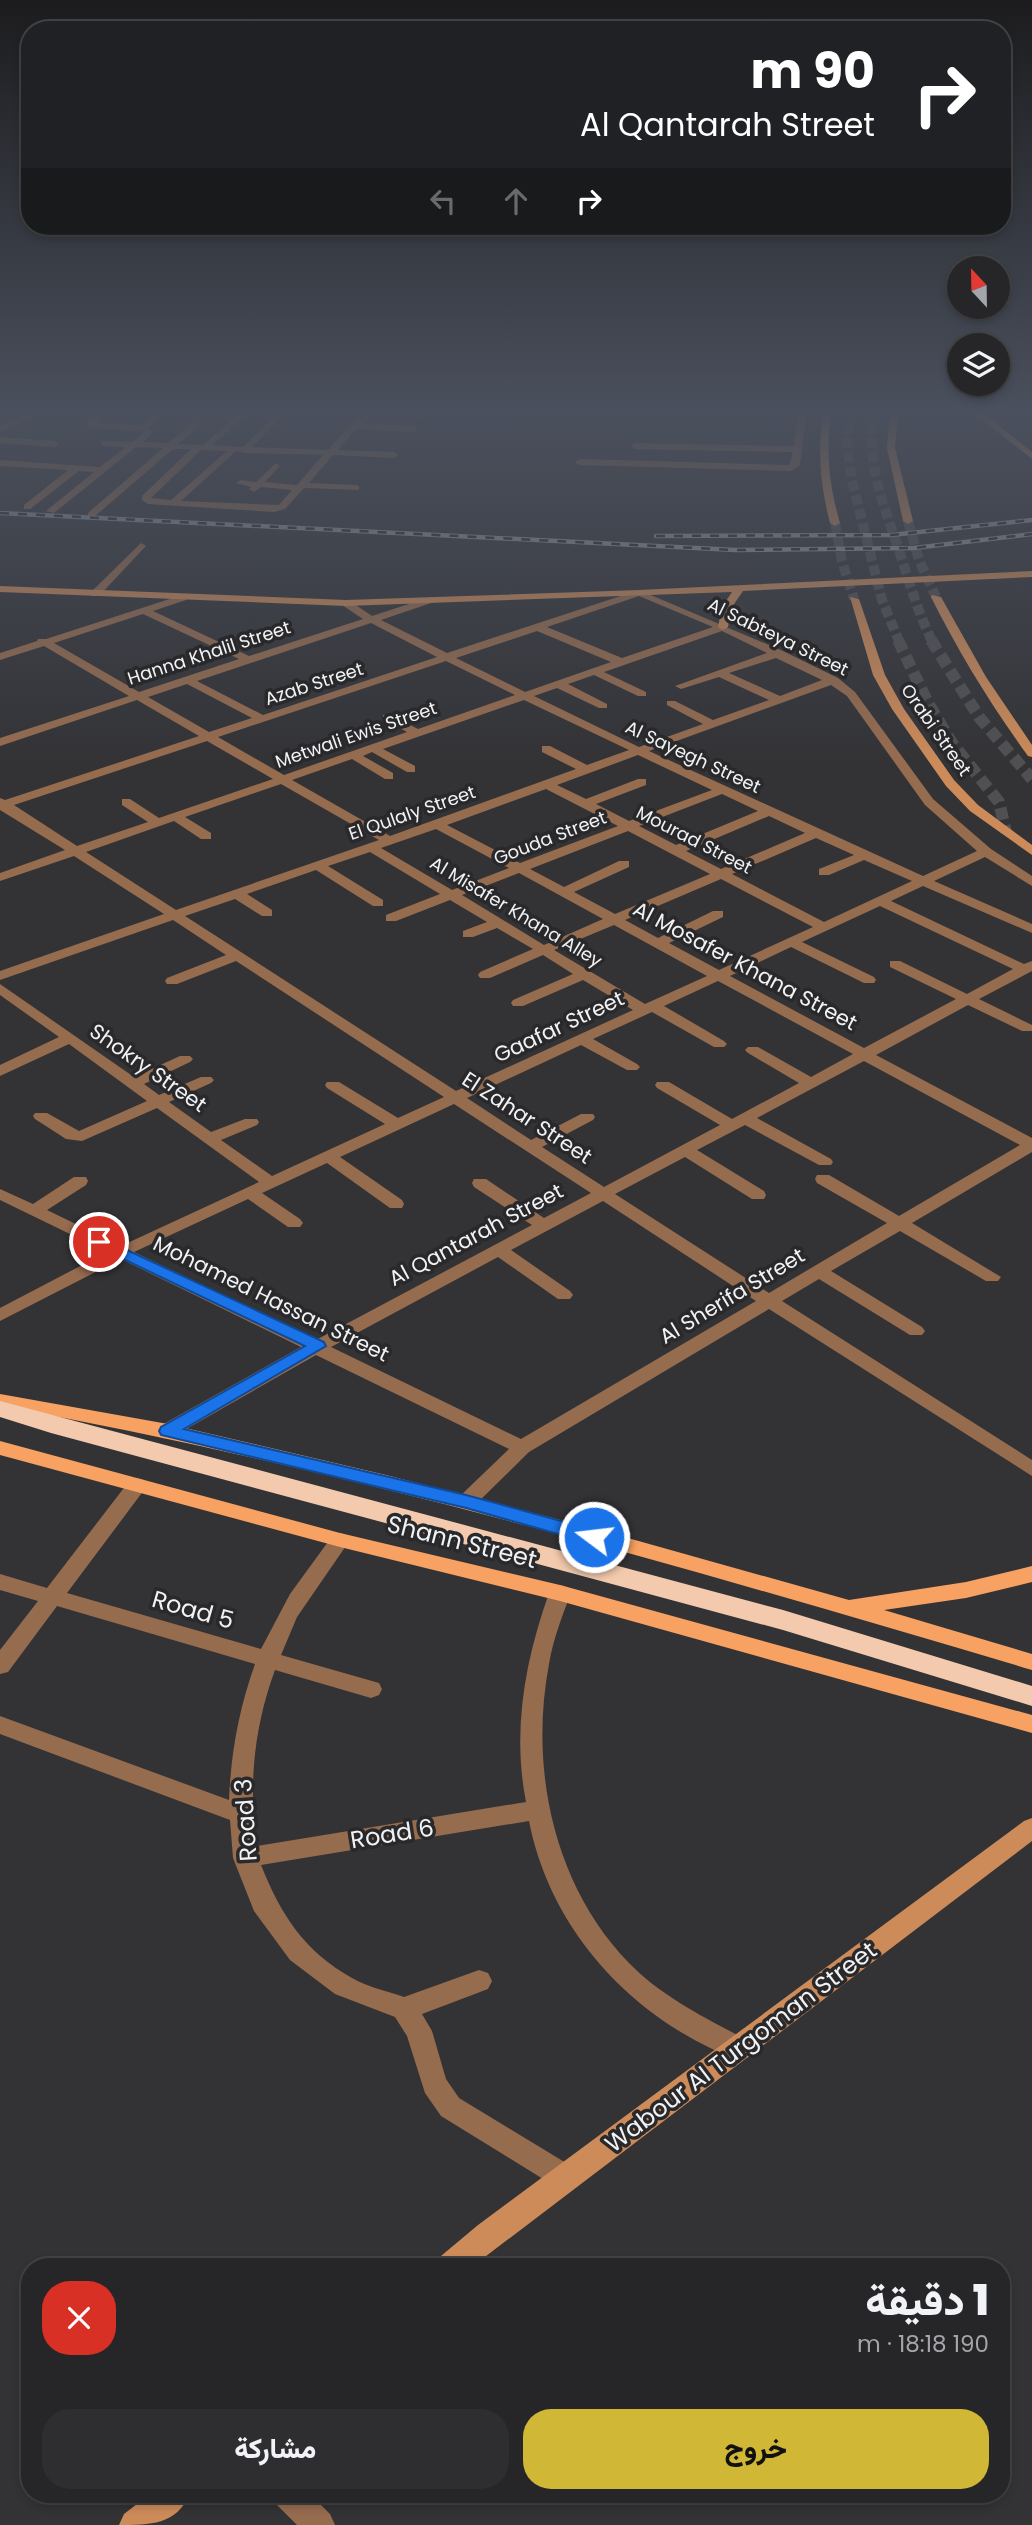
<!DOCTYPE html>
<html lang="ar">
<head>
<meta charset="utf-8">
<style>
  body { margin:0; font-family:Poppins,Vazirmatn,sans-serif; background:#2e2e30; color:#f1f3f6; direction:rtl; height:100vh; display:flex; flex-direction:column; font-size:26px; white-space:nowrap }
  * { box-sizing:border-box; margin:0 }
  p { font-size:23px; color:#a4a5a8 }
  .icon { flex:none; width:38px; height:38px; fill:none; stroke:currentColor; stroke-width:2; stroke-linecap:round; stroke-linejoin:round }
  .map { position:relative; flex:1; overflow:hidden; direction:ltr }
  .details { position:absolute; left:21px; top:2258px; width:989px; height:245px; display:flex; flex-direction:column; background:#262628; border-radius:28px; box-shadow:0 4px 10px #0003,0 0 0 2px #424345; direction:rtl }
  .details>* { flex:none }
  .banner { position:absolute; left:21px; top:21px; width:990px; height:214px; border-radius:28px; box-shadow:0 4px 10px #0003,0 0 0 2px #424345; direction:rtl; background:#202124; color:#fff; overflow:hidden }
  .needle { width:46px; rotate:338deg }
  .fabs { position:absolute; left:947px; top:256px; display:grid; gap:14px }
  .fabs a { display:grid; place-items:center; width:63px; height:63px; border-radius:50%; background:#262628; box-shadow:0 4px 10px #0003,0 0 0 2px #424345; font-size:35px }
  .pin { position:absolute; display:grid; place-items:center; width:60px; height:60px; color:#fff; margin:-30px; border:4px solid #fff; border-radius:50%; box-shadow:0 2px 7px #0007 }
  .me { position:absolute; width:77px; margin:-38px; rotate:285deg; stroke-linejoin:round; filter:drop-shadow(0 0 5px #0008) }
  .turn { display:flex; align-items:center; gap:24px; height:147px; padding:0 21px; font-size:32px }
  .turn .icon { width:91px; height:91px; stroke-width:2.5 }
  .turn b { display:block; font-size:49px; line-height:60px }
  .lanes { display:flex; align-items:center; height:66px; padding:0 21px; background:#0003; justify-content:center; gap:35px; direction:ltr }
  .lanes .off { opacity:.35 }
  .round { display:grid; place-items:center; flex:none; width:74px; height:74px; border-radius:28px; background:#2e2e30 }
  .headline { display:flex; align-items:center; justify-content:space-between; height:119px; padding:0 21px }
  h1 { font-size:42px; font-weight:800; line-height:52px }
  .cta { display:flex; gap:14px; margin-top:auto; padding:14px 21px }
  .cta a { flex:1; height:80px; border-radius:28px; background:#d1b736; color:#111; font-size:28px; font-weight:800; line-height:80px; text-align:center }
  .cta a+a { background:#2e2e30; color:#f1f3f6 }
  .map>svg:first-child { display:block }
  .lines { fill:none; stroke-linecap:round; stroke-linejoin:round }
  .secondary-tunnel { stroke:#505052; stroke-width:10; stroke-dasharray:10 4.5; stroke-linecap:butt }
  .primary-tunnel-far1 { stroke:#505052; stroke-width:10; stroke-dasharray:10 4.5; stroke-linecap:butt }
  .primary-tunnel { stroke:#505052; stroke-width:12; stroke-dasharray:12 6; stroke-linecap:butt }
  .street { fill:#966c4f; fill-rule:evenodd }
  .secondary { fill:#cd8b5a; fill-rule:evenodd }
  .primary { fill:#f7a262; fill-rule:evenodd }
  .highway { fill:#f3caad; fill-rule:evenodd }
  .rail-casing { stroke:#979799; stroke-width:4.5 }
  .rail { stroke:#29292c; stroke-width:2.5; stroke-dasharray:9; stroke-linecap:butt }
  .route { fill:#1a73e8; stroke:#114b97; stroke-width:2 }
  .labels { text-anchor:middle; stroke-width:7; stroke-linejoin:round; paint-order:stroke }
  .far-street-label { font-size:18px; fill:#f1f2f3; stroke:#29292c }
  .street-label { font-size:21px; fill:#f1f2f3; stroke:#29292c }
  .near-street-label { font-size:24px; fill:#f1f2f3; stroke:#29292c }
</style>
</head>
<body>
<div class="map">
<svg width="1032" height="2525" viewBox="0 0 1032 2525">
  <rect width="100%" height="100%" fill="#333336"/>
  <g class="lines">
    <path class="secondary-tunnel" d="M908 521 919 560 936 597
      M835 523 842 561 854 599"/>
    <path class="primary-tunnel-far1" d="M850 409 847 447 852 481 882 600 899 641
      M874 409C865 460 883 503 899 550 909 582 918 612 932 641"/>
    <path class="primary-tunnel" d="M898 640 928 703 952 743 999 802 1006 832
      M931 640 979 717 1032 779"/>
    <path class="street" d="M36 409H47L0 432V426Z
      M103 409H112L96 423 141 425 159 409H168L148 428 154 432 143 442 168 443 197 420 200 425 178 444 203 445 244 409H253L212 445 243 447 278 413 281 417 252 447 328 450 351 424 371 409 426 415 422 417 374 415 362 424 414 426 418 429 414 432 356 429 338 450 394 452 398 455 394 458 333 455 309 483 356 485 359 486V490L304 488 285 509 274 512 148 504 142 500V496L191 449H173L94 517H88V513L163 448 136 447 54 513 46 511 94 472 79 471 30 509H24V505L68 470 0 466V460L100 467 126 447 103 446 100 441 132 442 144 432 89 427 88 421ZM201 450 227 451 171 500 151 498ZM236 451 244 453 323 455 297 485 265 482 280 466 276 463 256 482 241 480 236 483 251 487 249 489 254 492 261 487 292 490 279 505 181 501Z
      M799 409H807L800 465 791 471 579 465 575 462 579 459 789 465 793 452 635 449 631 446 635 443 794 446Z
      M0 437 55 441 59 444 55 447 0 443Z
      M141 543 146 546 144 548 99 596H91V592Z
      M639 590 783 651 838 678 855 692 933 799 991 849 1032 876V886L985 857 934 881 1032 924V933L923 886 891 901 1024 964 1032 961V971L979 999 1032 1025V1031H1022L968 1005 876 1055 1032 1138V1152L912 1223 1001 1277 998 1281H986L900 1231 831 1271 922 1327 925 1331 922 1335H910L819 1279 782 1301 1032 1460V1476L769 1309 529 1452 473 1507H459L456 1502 459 1497 509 1449 316 1355 174 1436H160L157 1431 160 1426 301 1347 121 1259 0 1321V1308L107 1252 0 1200V1189L33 1204 74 1177H86L88 1181 86 1185 47 1210 121 1246 259 1182 157 1108 82 1141 66 1139 35 1119 33 1116 35 1113H47L79 1131 147 1101 69 1044 0 1076V1065L59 1037 0 995V984L134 1077 180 1056H190L193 1059 190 1062 144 1084 159 1095 201 1077H211L214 1080 211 1083 169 1102 211 1132 245 1119H257L259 1122 257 1125 221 1140 272 1176 385 1124 327 1088 325 1085 327 1082H339L398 1118 444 1097 236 961 177 984H167L165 981 167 978 226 955 173 920 0 980V971L164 914 74 856 0 881V873L65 850 0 810V798L5 800 199 736 137 700 0 746V738L129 696 44 646 0 660V653L37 641 38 639H46L182 595 186 596V600L153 611 249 656 363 619 342 605V601H350L372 616 430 597 435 600 434 602 381 620 447 653ZM639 596 713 627 622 658 547 627ZM143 614 239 659 139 692 54 643ZM371 623 437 657 263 715 197 681ZM537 631 611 662 525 692 456 658ZM722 631 767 653 675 686 681 689 719 677 769 700 713 720 675 701H667V705L703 724 639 747 534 696 557 688 599 708H607V704L568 684 594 675 638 696H646V692L604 672ZM776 658 822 680 780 696 729 673ZM446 661 515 695 418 729 391 715H383V719L407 732 284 775 218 737ZM187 684 252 718 209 732 148 697ZM831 685 847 696 925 805 977 851 923 876 649 751ZM524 700 629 750 587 765 550 746H542V752L576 769 390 836 292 780 352 759 385 779H393V773L363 756 372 752 407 772H415V766L383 749ZM207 741 273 779 159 818 130 799H122V805L148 822 77 846 14 805ZM638 755 712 790 629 821 596 804 646 785V779H638L586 799 557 785ZM281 784 379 840 176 910 86 852 174 821 201 839H211V833L185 817ZM546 789 618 826 520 863 447 825ZM722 794 758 811 676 845 639 826ZM769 816 805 833 721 869 686 851ZM436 829 509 868 452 890 381 848ZM628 831 710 874 615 914 574 892 629 867V861H619L564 887 530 869ZM816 838 854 855 819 869V875H829L864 860 912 881 824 922 732 874ZM370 852 440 894 386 915V921H396L450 900 487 922 463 931V937H473L497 928 533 949 480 972 478 975 480 978H490L543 955 573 974 513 1000 511 1003 513 1006H523L583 980 633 1010 456 1091 185 916 235 899 262 916H272V910L247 894 316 870 373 906H383V900L328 866ZM519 873 603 919 544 945 462 895ZM721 879 813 927 719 970 669 943 723 917V911H713L658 938 625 920ZM880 906 1013 969 967 994 900 961H890V967L956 999 864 1048 730 976 791 947 864 983H874L876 980 874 977 802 942ZM614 925 707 976 645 1004 554 950ZM718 981 853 1054 811 1077 758 1047H748L745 1050 748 1053 799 1083 732 1119 669 1082H657L655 1085 657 1088 720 1125 604 1187 542 1147 593 1120 595 1117 593 1114H581L531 1140 467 1098 581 1045 627 1070H637L640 1067 637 1064 593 1039 652 1012 714 1047H724L727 1044 724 1041 664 1006ZM864 1061 1020 1145 899 1216 829 1175H817L815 1179 817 1183 887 1223 769 1293 615 1194 685 1157 752 1199H764L766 1195 764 1191 697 1150 745 1125 819 1165H831L833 1162 831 1159 757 1118ZM454 1104 591 1193 544 1218 486 1179H474L472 1183 474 1187 532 1225 316 1340 134 1252 248 1199 288 1227H300L303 1223 300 1219 262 1193 327 1163 390 1208H402L404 1204 402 1200 340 1157ZM603 1201 756 1301 521 1439 331 1347 498 1257 558 1299H570L573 1295 570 1291 511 1250Z
      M137 1478 144 1480 147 1485 144 1490 67 1593 261 1649 290 1594 333 1535 340 1533 347 1535 350 1540 297 1617 281 1655 379 1683 382 1689 379 1695 371 1698 275 1670C254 1727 248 1786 257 1846L526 1802C512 1730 525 1661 549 1593L553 1587 560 1585 567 1587 571 1593C562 1616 553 1640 549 1664 529 1769 554 1886 629 1963 662 1997 707 2019 749 2041L753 2049 749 2057 740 2061C635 2021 551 1933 529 1821L261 1865C281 1915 304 1951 352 1978 368 1987 387 1991 404 1997L479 1970 488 1973 492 1981 488 1989 422 2014 432 2031 446 2079 459 2098 576 2169 580 2178 576 2187 566 2191 556 2187 441 2116 425 2093 407 2036 395 2017 335 1994 290 1960 254 1911 233 1858 230 1820 0 1734V1716L229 1800C231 1752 239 1709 255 1664L57 1606 8 1672 0 1674V1650L38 1601 0 1590V1574L47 1588 130 1480Z
      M273 2494H310L330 2514 335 2525H297L277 2505Z"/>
    <path class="secondary" d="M824 409H832C825 449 829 485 840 523L835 526 830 523C820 484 817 448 824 409Z
      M890 409H898L895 448 913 521 908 524 903 521 887 448Z
      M969 409H978L1032 452V459Z
      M1032 571V577L743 591 732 607 728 627 723 630 718 627 722 607 732 592 346 606 0 592V586L346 600 639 590Z
      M932 595 941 597 986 677 1032 745V757L1028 756C991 705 959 653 931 597Z
      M850 597 859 599 885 675 904 709 954 780 978 805 1032 845V855L970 811 946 786 892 709 873 675Z
      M1032 1818V1841L473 2266H437L441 2256 478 2225 1024 1821Z
      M150 2494H190C176 2525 150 2525 119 2525L124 2514Z"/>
    <path class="primary" d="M0 1394 168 1424 386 1475 603 1531 849 1600 966 1582 1032 1566V1582L966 1598 884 1610 1032 1654V1670C692 1569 350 1469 0 1406Z
      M0 1441 340 1533 560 1585 1032 1715V1733L560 1601 340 1547 0 1455Z"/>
    <path class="highway" d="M0 1401 783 1610 1032 1686V1706L783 1630 51 1433 0 1417Z"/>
    <defs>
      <path id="rail" d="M0 513 735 550 914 548 1032 534
        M656 536 891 535 1032 520"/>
    </defs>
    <use href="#rail" class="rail-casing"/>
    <use href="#rail" class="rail"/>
  </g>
  <linearGradient id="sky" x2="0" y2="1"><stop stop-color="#1c1c1e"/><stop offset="0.54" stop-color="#4a505d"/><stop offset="1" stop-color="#4a505d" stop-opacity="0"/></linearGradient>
  <rect width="1032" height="763" fill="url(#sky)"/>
  <path class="route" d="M99 1237 324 1342 326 1346 184 1429 466 1495 601 1532 603 1537 601 1542 594 1544 466 1508 161 1435 159 1431 161 1427 305 1346 94 1245 91 1242 94 1238Z"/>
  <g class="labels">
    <g class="far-street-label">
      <text transform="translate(778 637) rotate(26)" y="6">Al Sabteya Street</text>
      <text transform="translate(209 653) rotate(-18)" y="6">Hanna Khalil Street</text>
      <text transform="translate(314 684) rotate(-18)" y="6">Azab Street</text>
      <text transform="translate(936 730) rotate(55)" y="6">Orabi Street</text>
      <text transform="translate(356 735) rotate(-19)" y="6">Metwali Ewis Street</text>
      <text transform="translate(693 757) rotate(25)" y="6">Al Sayegh Street</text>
      <text transform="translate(412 813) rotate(-19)" y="6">El Qulaly Street</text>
      <text transform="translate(550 838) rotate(-21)" y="6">Gouda Street</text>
      <text transform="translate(694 840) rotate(27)" y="6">Mourad Street</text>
      <text transform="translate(516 912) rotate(31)" y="6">Al Misafer Khana Alley</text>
    </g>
    <g class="street-label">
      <text transform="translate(745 966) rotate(28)" y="7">Al Mosafer Khana Street</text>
      <text transform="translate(559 1027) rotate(-25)" y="7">Gaafar Street</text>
      <text transform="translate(148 1068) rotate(35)" y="7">Shokry Street</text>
      <text transform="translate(527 1118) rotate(33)" y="7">El Zahar Street</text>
      <text transform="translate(476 1235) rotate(-28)" y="7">Al Qantarah Street</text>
      <text transform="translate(732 1296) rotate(-31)" y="7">Al Sherifa Street</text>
      <text transform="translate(271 1299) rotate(26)" y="7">Mohamed Hassan Street</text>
    </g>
    <g class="near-street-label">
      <text transform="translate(462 1542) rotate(14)" y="8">Shann Street</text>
      <text transform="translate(193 1610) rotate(16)" y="8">Road 5</text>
      <text transform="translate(246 1820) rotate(-94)" y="8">Road 3</text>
      <text transform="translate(392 1834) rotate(-9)" y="8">Road 6</text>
      <text transform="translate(741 2047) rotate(-37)" y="8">Wabour Al Turgoman Street</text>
    </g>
  </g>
</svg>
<div class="fabs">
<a><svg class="needle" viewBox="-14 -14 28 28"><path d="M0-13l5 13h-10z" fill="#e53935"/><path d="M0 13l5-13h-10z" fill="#a4a5a8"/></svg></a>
<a><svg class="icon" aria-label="layers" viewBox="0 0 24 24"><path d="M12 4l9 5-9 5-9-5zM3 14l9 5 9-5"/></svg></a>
</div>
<div class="pin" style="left:99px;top:1242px;background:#d93025"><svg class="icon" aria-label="arrive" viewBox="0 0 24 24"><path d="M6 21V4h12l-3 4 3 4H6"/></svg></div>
<svg class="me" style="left:594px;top:1537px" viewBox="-20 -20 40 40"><circle r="17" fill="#1a73e8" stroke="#fff" stroke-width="3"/><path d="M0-11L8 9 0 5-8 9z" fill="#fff"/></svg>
<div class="banner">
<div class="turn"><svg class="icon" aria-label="right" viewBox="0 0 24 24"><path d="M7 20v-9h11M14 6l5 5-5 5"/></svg><div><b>90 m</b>Al Qantarah Street</div></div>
<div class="lanes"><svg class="icon off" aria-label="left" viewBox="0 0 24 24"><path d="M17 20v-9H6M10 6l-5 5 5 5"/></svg><svg class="icon off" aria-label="ahead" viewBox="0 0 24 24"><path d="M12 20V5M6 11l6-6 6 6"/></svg><svg class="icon" aria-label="right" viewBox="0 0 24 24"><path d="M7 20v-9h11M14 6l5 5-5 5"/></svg></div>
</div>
<section class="details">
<div class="headline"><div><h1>1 دقيقة</h1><p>190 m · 18:18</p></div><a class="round" style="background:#d93025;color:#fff"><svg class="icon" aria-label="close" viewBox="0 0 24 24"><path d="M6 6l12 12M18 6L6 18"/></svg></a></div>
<div class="cta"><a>خروج</a><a>مشاركة</a></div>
</section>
</div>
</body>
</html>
